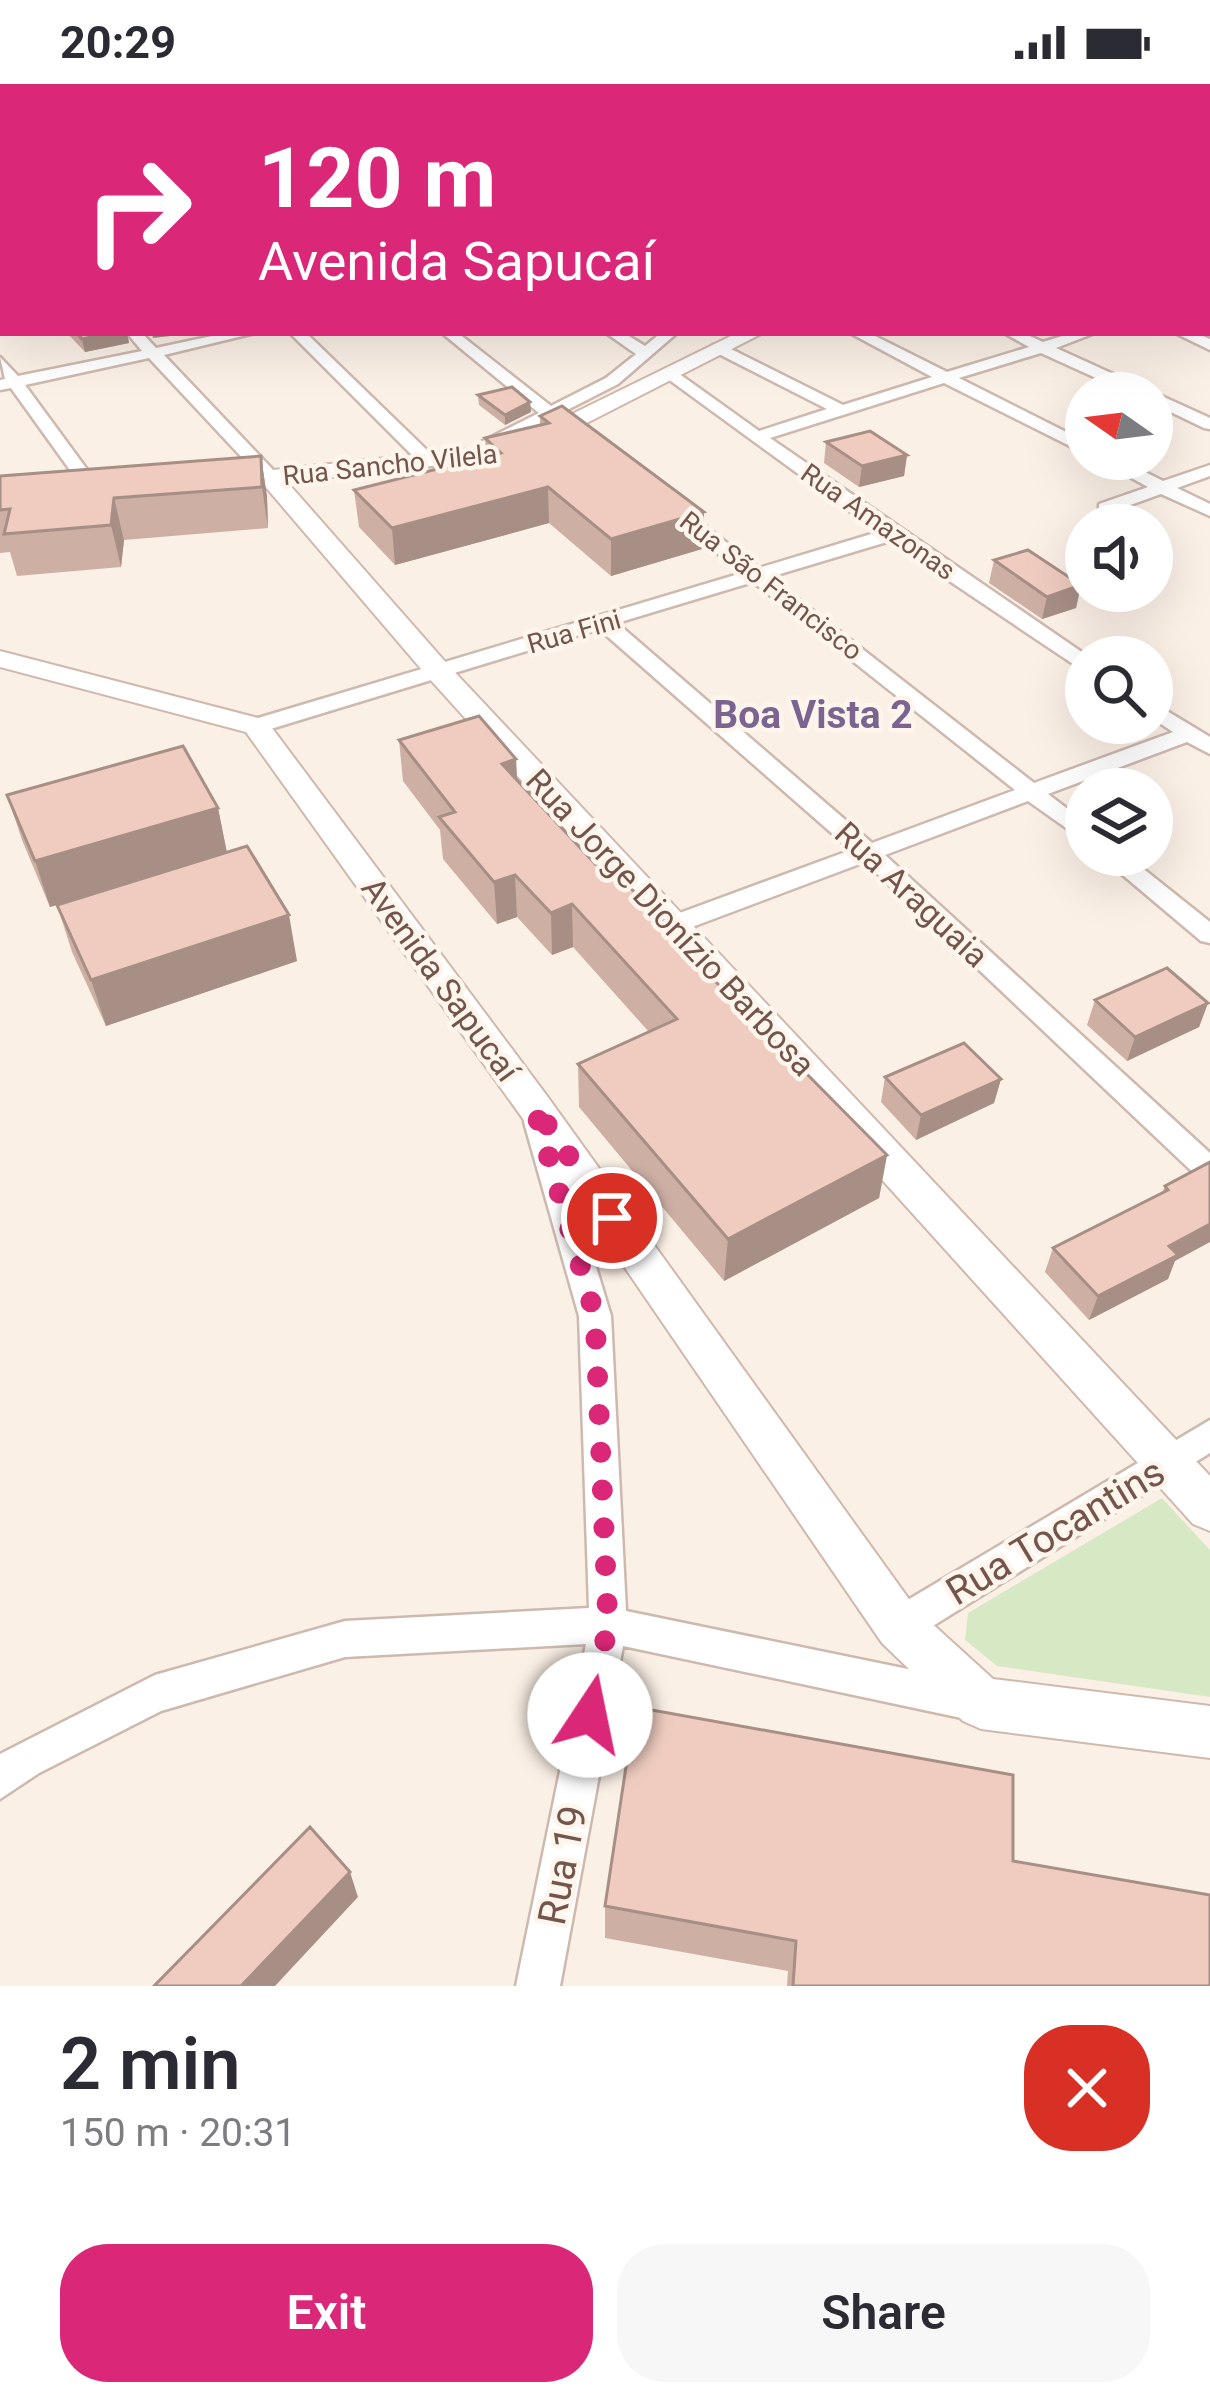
<!DOCTYPE html>
<html lang="en">
<head>
<meta charset="utf-8">
<style>
  body { margin:0; font-family:Roboto,sans-serif; background:#f7f7f7; color:#2b2b33; height:100vh; display:flex; flex-direction:column; font-size:45px; white-space:nowrap }
  * { box-sizing:border-box; margin:0 }
  p { font-size:39px; color:#7c7c81 }
  .icon { flex:none; width:66px; height:66px; fill:none; stroke:currentColor; stroke-width:2; stroke-linecap:round; stroke-linejoin:round }
  .map { position:relative; height:1902px; overflow:hidden }
  .details { display:flex; flex-direction:column; background:#fff; flex:1 }
  .details>* { flex:none }
  .hud { position:absolute; left:0px; top:0px; width:1212px; height:252px; box-shadow:0 12px 48px #0002; background:#db2777; color:#fff; overflow:hidden }
  .needle { width:78px; rotate:284deg }
  .controls { position:absolute; left:1065px; top:288px; display:grid; gap:24px }
  .controls a { display:grid; place-items:center; width:108px; height:108px; border-radius:50%; background:#fff; box-shadow:0 12px 48px #0002; font-size:60px }
  .pin { position:absolute; display:grid; place-items:center; width:102px; height:102px; color:#fff; margin:-51px; border:6px solid #fff; border-radius:50%; box-shadow:0 3px 12px #0007 }
  .me { position:absolute; width:132px; margin:-66px; rotate:11deg; stroke-linejoin:round; filter:drop-shadow(0 0 9px #0008) }
  .turn { display:flex; align-items:center; gap:42px; height:252px; padding:0 60px; font-size:54px }
  .turn .icon { width:156px; height:156px; stroke-width:2.5 }
  .turn b { display:block; font-size:84px; line-height:102px }
  .round { display:grid; place-items:center; flex:none; width:126px; height:126px; border-radius:48px; background:#f7f7f7 }
  .overview { display:flex; align-items:center; justify-content:space-between; height:204px; padding:0 60px }
  h1 { font-size:72px; font-weight:600; line-height:90px }
  .primary-button { display:flex; gap:24px; margin-top:auto; padding:24px 60px }
  .primary-button a { flex:1; height:138px; border-radius:48px; background:#db2777; color:#fff; font-size:48px; font-weight:600; line-height:138px; text-align:center }
  .primary-button a+a { background:#f7f7f7; color:#2b2b33 }
  .status { display:flex; justify-content:space-between; align-items:center; height:84px; padding:0 60px; background:#fff; direction:ltr }
  .status svg { height:33px; fill:currentColor }
  .map>svg:first-child { display:block }
  .green { fill:#d7e8c5 }
  .lines { fill:none; stroke-linecap:round; stroke-linejoin:round }
  .service-casing { stroke:#ceb9af; stroke-width:8 }
  .minor-casing { stroke:#ceb9af; stroke-width:5 }
  .tertiary-casing { stroke:#ceb9af; stroke-width:5 }
  .secondary-casing { stroke:#d1b8ad; stroke-width:4 }
  .service { stroke:#fff; stroke-width:6 }
  .minor { fill:#fff; fill-rule:evenodd }
  .tertiary { fill:#fff; fill-rule:evenodd }
  .secondary { fill:#fff; fill-rule:evenodd }
  .wall { fill:#ceafa4 }
  .shaded-wall { fill:#a78f86 }
  .building { fill:#efccbf; stroke:#a78f86; stroke-width:3 }
  .route { stroke:#db2777; stroke-width:21; stroke-dasharray:0 37.8 }
  .labels { text-anchor:middle; stroke-width:9; stroke-linejoin:round; paint-order:stroke }
  .far-street-label { font-size:27px; fill:#73554c; stroke:#fef5ec }
  .street-label { font-size:33px; fill:#73554c; stroke:#fef5ec }
  .far-district-label { font-size:39px; font-weight:bold; fill:#7b648f; stroke:#fef5ec }
  .near-street-label { font-size:39px; fill:#73554c; stroke:#fef5ec }
</style>
</head>
<body>
<div class="status"><b>20:29</b><svg viewBox="0 0 49 12"><path d="M0 12V9h3v3zM5 12V6h3v6zM10 12V3h3v9zM15 12V0h3v12zM26 1h20v11H26zM47 4h2v5h-2z"/></svg></div>
<div class="map">
<svg width="1210" height="1902" viewBox="0 0 1210 1902">
  <rect width="100%" height="100%" fill="#fbf0e6"/>
  <path class="green" d="M1162 1414 1210 1466V1613L997 1582 965 1556 968 1529Z"/>
  <g class="lines">
    <defs>
      <path id="service" d="M131 3 150 0"/>
      <path id="minor" d="M539 0H553L556 3H542Z
        M661 0H675L678 3H664Z
        M785 0H800L803 3H788Z
        M1209 47H1210V53H1209Z
        M0 69H3V77H0Z
        M0 101 3 102V113L0 112Z
        M1209 109H1210V117H1209Z
        M0 155H3V163H0Z
        M1209 191H1210V199H1209Z
        M127 249H142L156 264 226 249H255L164 271 276 389V397H264L149 274 25 301 105 410 90 414 11 304 0 306V296L5 295 0 273 18 292 142 267Z
        M290 249H306L435 374V382H423Z
        M442 249H458L551 322 606 294 636 270 606 249H624L645 262 661 249H677L618 300 485 368 477 363 479 359 539 329Z
        M850 249H869L947 288 1029 263 1004 249H1023L1043 258 1072 249H1095L1056 264 1210 334V345L1204 344 1152 319V309H1129L1041 269 959 294 1086 358V370L944 299 770 354 1089 573 1086 586 1079 584 890 457 770 493 1034 699 1173 648 1152 634V618L1210 653V670L1187 658 1048 710 1086 739V758L1028 717 885 771 1210 1069V1098L1200 1095 865 778 684 846H666L662 840 666 834 851 766 599 545 264 647H248L245 642 248 637 742 489 669 431V423H681L759 484 878 448 664 292 678 289 759 347 827 325 713 267V261H723L843 321 932 293ZM753 498 1015 706 872 759 617 539Z
        M1175 249H1195L1210 255V266Z
        M1097 375H1119L1163 397 1210 381V392L1177 404 1210 420V432L1161 410 1111 428H1099V420L1148 403Z
        M1099 771H1126L1210 838V859L1201 857Z
        M538 1027 548 1030 552 1038 611 1232 626 1527 971 1598 985 1603 990 1617 985 1631 971 1636 623 1562 560 1902H516L586 1560 345 1573 161 1627 39 1689 0 1715V1670L155 1591 345 1537 589 1524 579 1232 524 1038 528 1030Z
        M1210 1336V1369L912 1555 899 1560 886 1555 880 1542 886 1529Z"/>
      <path id="tertiary" d="M1197 0H1210V7L1209 3Z"/>
      <path id="secondary" d="M1209 93H1210V103H1209Z
        M737 249H763L522 372 287 398 448 581 1210 1392V1447L1193 1440 428 593 264 401 245 400 241 395 253 388 509 361Z
        M0 567 266 636 547 1012 916 1525 993 1595 1210 1622V1674L981 1645 963 1637 882 1559 521 1032 246 648 0 583Z"/>
    </defs>
    <use href="#service" class="service-casing"/>
    <use href="#minor" class="minor-casing"/>
    <use href="#tertiary" class="tertiary-casing"/>
    <use href="#secondary" class="secondary-casing"/>
    <use href="#service" class="service"/>
    <use href="#minor" class="minor"/>
    <use href="#tertiary" class="tertiary"/>
    <use href="#secondary" class="secondary"/>
  </g>
  <path class="wall" d="M67 249H127L129 259 85 268Z
    M478 311 530 318 531 328 505 341 479 321Z
    M540 332 704 428 702 465 611 492 549 439 395 481 359 443 354 406 486 373 485 354 540 341Z
    M826 358 907 371 904 392 859 403 824 379Z
    M261 372 267 413 268 444 124 456 121 483 17 492 10 468 0 469V392Z
    M994 476 1081 501 1076 524 1042 535 989 499Z
    M399 656 516 675 517 696 600 785 717 900 887 1071 879 1114 724 1197 579 1023 578 980 649 948 573 863 552 871 517 833 497 840 443 775 440 746 403 697Z
    M7 711 218 724 227 769 297 877 106 942 72 868 57 821 156 791 50 823 22 756Z
    M1095 916 1208 919 1199 943 1127 977 1087 941Z
    M885 993 1001 995 994 1019 916 1056 881 1018Z
    M1210 1078 1168 1195 1089 1236 1045 1188 1053 1164 1162 1109 1165 1102Z
    M1013 1777 1210 1902H787L788 1887 605 1854V1822Z"/>
  <path class="shaded-wall" d="M0 12H3V33H0Z
    M111 249H127L129 259 85 268 82 255Z
    M152 249H197L153 254Z
    M530 318 531 328 505 341V331Z
    M907 371 904 392 859 403 862 382Z
    M261 372 267 413 268 444 262 403Z
    M548 403 549 439 395 481 392 444Z
    M114 414 124 456 121 483 111 441Z
    M704 428 702 465 611 492V455Z
    M1081 501 1076 524 1042 535 1047 513Z
    M516 675 518 717 502 680Z
    M218 724 227 769 50 823 35 777Z
    M515 791 517 833 497 840 494 798Z
    M572 820 573 863 552 871 551 829Z
    M289 831 297 877 106 942 91 896Z
    M1208 919 1199 943 1127 977 1135 953Z
    M1001 995 994 1019 916 1056 921 1031Z
    M887 1071 879 1114 724 1197 728 1155Z
    M1210 1140V1158L1175 1177 1168 1195 1089 1236 1098 1212 1169 1162Z
    M350 1788 358 1813 275 1902H241Z"/>
  <path class="building" d="M0 0H35L37 3H3V12H0Z
    M709 0H776L784 3H705Z
    M926 0H957L968 3H912Z
    M77 249H111L82 255Z
    M512 303 530 318 505 331 478 311Z
    M562 322 704 428 611 455 548 403 392 444 354 406 501 369 485 354 549 339 540 332Z
    M870 347 907 371 862 382 826 358Z
    M261 372 262 403 114 414 111 441 4 450 10 425 0 426V392Z
    M1028 466 1081 501 1047 513 994 476Z
    M479 632 516 675 502 680 600 785 608 782 718 890 711 893 887 1071 728 1155 578 980 677 935 572 820 551 829 515 791 494 798 439 733 455 728 399 656Z
    M183 662 218 724 35 777 7 711Z
    M247 762 289 831 91 896 57 821Z
    M1167 884 1208 919 1135 953 1095 916Z
    M964 959 1001 995 921 1031 885 993Z
    M1210 1078V1140L1169 1162 1178 1171 1098 1212 1053 1164 1168 1106 1165 1102Z
    M635 1623 1013 1691V1777L1210 1811V1902H793L796 1857 605 1822Z
    M310 1743 350 1788 241 1902H154Z"/>
  <g class="lines">
    <path class="route" d="M590 1631 608 1541 595 1232 534 1022 612 1134"/>
  </g>
  <g class="labels">
    <g class="far-street-label">
      <text transform="translate(390 381) rotate(-6)" y="9">Rua Sancho Vilela</text>
      <text transform="translate(878 438) rotate(35)" y="9">Rua Amazonas</text>
      <text transform="translate(771 502) rotate(38)" y="9">Rua São Francisco</text>
      <text transform="translate(574 548) rotate(-16)" y="9">Rua Fini</text>
    </g>
    <g class="street-label">
      <text transform="translate(912 810) rotate(43)" y="12">Rua Araguaia</text>
      <text transform="translate(671 838) rotate(47)" y="12">Rua Jorge Dionízio Barbosa</text>
      <text transform="translate(441 895) rotate(54)" y="12">Avenida Sapucaí</text>
    </g>
    <g class="far-district-label">
      <text x="813" y="644">Boa Vista 2</text>
    </g>
    <g class="near-street-label">
      <text transform="translate(1055 1447) rotate(-31)" y="14">Rua Tocantins</text>
      <text transform="translate(562 1781) rotate(-79)" y="14">Rua 19</text>
    </g>
  </g>
</svg>
<div class="controls">
<a><svg class="needle" viewBox="-14 -14 28 28"><path d="M0-13l5 13h-10z" fill="#e53935"/><path d="M0 13l5-13h-10z" fill="#7c7c81"/></svg></a>
<a><svg class="icon" aria-label="sound" viewBox="0 0 24 24"><path d="M4 9h4l5-4v14l-5-4H4zM17 9q2 3 0 6"/></svg></a>
<a><svg class="icon" aria-label="search" viewBox="0 0 24 24"><circle cx="10" cy="10" r="6"/><path d="M15 15l6 6"/></svg></a>
<a><svg class="icon" aria-label="layers" viewBox="0 0 24 24"><path d="M12 4l9 5-9 5-9-5zM3 14l9 5 9-5"/></svg></a>
</div>
<div class="pin" style="left:612px;top:1134px;background:#d93025"><svg class="icon" aria-label="arrive" viewBox="0 0 24 24"><path d="M6 21V4h12l-3 4 3 4H6"/></svg></div>
<svg class="me" style="left:590px;top:1631px" viewBox="-20 -20 40 40"><circle r="19" fill="#fff"/><path d="M0-13L10 11 0 6-10 11z" fill="#db2777"/></svg>
<div class="hud">
<div class="turn"><svg class="icon" aria-label="right" viewBox="0 0 24 24"><path d="M7 20v-9h11M14 6l5 5-5 5"/></svg><div><b>120 m</b>Avenida Sapucaí</div></div>
</div>
</div>
<section class="details">
<div class="overview"><div><h1>2 min</h1><p>150 m · 20:31</p></div><a class="round" style="background:#d93025;color:#fff"><svg class="icon" aria-label="close" viewBox="0 0 24 24"><path d="M6 6l12 12M18 6L6 18"/></svg></a></div>
<div class="primary-button"><a>Exit</a><a>Share</a></div>
</section>
</body>
</html>
